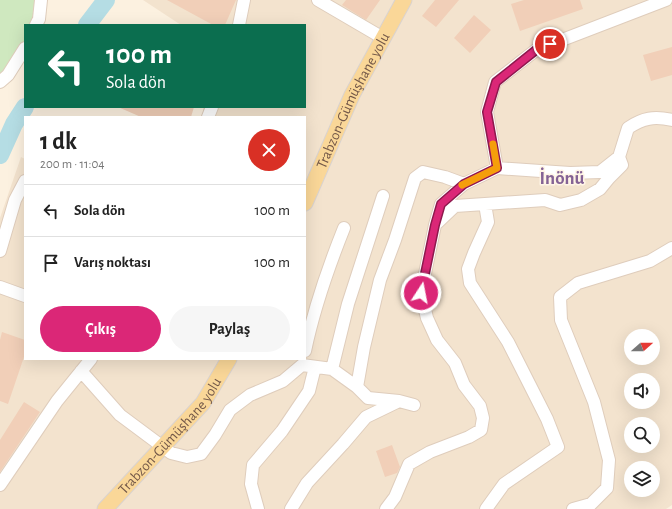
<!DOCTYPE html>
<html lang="tr">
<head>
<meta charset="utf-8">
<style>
  body { margin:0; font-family:"Alegreya Sans",sans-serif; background:#f6f6f6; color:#222; height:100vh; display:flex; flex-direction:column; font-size:15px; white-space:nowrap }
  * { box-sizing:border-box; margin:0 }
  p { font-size:13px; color:#767676 }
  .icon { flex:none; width:22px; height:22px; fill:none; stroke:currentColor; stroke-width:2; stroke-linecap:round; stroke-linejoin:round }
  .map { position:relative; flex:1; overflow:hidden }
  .sheet { position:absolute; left:24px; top:116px; width:282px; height:244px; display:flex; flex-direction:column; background:#fff; border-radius:0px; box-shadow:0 4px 16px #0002 }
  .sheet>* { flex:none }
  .top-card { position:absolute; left:24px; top:24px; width:282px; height:84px; border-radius:0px; box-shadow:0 4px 16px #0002; background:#0b6e4f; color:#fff; overflow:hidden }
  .needle { width:26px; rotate:69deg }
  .buttons { position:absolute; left:624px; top:329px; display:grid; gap:8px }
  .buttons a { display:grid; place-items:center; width:36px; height:36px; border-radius:50%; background:#fff; box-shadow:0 4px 16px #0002; font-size:20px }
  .pin { position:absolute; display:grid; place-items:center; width:34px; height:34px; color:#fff; margin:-17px; border:2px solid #fff; border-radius:50%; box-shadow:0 1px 4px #0007 }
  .me { position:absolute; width:44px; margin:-22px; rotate:11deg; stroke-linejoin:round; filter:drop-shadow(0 0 3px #0008) }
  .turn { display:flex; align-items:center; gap:14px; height:84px; padding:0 16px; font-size:18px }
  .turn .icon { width:52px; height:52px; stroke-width:2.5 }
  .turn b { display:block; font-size:28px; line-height:34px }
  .round { display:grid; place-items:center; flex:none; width:42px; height:42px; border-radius:21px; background:#f6f6f6 }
  .overview { display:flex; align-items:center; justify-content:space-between; height:68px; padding:0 16px }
  h1 { font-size:24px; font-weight:600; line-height:30px }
  .action { display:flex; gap:8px; margin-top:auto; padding:8px 16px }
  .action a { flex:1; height:46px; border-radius:24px; background:#db2777; color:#fff; font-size:16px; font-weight:600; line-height:46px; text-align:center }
  .action a+a { background:#f6f6f6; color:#222 }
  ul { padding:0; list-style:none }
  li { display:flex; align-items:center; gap:12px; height:52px; padding:0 16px; border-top:1px solid #e0e0e0 }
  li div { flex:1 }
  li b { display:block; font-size:15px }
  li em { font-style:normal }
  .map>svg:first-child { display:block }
  .residential { fill:#f3e3ce; fill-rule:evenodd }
  .green { fill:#cfe8bf }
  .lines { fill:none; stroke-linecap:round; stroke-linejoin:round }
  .river { stroke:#b5dde4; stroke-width:18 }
  .building { fill:#f1cfb8 }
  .minor-casing { stroke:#dfcdbc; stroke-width:14 }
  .major-casing { stroke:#dad3cf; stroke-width:17 }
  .minor { stroke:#fff; stroke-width:12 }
  .major { stroke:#fad798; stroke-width:15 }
  .route-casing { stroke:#8e194d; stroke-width:10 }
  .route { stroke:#db2777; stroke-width:7 }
  .slow { stroke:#f59e0b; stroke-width:7 }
  .labels { text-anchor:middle; stroke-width:3; stroke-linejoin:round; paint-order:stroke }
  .street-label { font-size:15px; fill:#725748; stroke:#fff5e6 }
  .district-label { font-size:19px; font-weight:bold; fill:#856395; stroke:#fff5e6 }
</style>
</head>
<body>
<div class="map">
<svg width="672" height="509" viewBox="0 0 672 509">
  <rect width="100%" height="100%" fill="#fcf1e0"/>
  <path class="residential" d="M143 0H672V505L666 509H0V218L21 157 25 159V359H305V117H203V107H305V25H181ZM631 336H653V358H631ZM631 380H653V402H631ZM631 424H653V446H631ZM631 468H653V490H631Z"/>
  <path class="green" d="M0 0H41L36 25H25V48L0 82Z"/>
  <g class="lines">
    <path class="river" d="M87 25 106 0
      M0 155 14 124 25 107"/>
  </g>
  <path class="building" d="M167 0H236L225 25H213Z
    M346 0H380L366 20 342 5Z
    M435 0H459L436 27 422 16Z
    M524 0H580L583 9 520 31 511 4Z
    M474 15 491 30 470 53 454 38Z
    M672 47V75L651 81 643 55Z
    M118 107H194L191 117H141Z
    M2 332 25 340V354L8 404 0 401V340Z
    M24 402 40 412 0 472V440Z
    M392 445 400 467 397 473 385 477 376 451Z"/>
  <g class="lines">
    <defs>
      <path id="minor" d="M318 0 383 38
        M36 25 39 19 41 0
        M239 25 244 0
        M0 82 8 75 25 48
        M208 117 212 107
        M497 168 487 112 495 82 536 50 666 0
        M485 204 545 200 560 205 581 200 600 189 609 178 622 165 619 157
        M436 224 455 206 485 204 488 222 474 253 468 269 470 283 508 342 547 419 558 447 504 484 486 509
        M0 251 15 200 25 181
        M0 287 25 296
        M305 351C314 308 328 268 344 228
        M332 369 348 304 383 196
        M81 371 120 415 171 453 187 457 201 454 215 435 230 410 250 395 283 381 302 365 332 369 357 387 368 398 399 401 414 405
        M357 387 364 347 380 280 395 240 415 178 423 172 445 177 464 184
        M0 485 57 401 91 359
        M258 509 251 484 253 465 282 431 309 391 315 367
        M291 509 307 483 343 444 366 417 399 401
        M386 509 395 497 409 464 430 452 469 437 481 430 483 418 480 406 464 385 455 363 437 340 427 318 421 293 435 225 441 204 464 184 497 168 570 173 600 172 619 157 628 128C643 118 654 116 672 120
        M573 509 591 504 607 488 609 460 594 402 561 320 560 297 578 283 650 261 672 248"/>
      <g id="major">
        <path id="s1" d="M305 203 352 95 404 0"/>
        <path id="s2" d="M105 509 203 403 229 359"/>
      </g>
    </defs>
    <use href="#minor" class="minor-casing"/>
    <use href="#major" class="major-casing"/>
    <use href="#minor" class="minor"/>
    <use href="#major" class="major"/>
  </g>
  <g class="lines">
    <defs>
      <path id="route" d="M421 293 435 225 441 204 464 184 497 168 487 112 496 82 536 50 550 44"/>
    </defs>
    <use href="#route" class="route-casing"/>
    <use href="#route" class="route"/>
    <path class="slow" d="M462 185 497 168 493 144"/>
  </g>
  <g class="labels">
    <g class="street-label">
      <text dy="5" stroke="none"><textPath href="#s1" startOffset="113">Trabzon-Gümüşhane yolu</textPath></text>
      <text dy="5" stroke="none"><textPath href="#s2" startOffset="98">Trabzon-Gümüşhane yolu</textPath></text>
    </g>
    <g class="district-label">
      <text x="562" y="184">İnönü</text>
    </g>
  </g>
</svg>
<div class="buttons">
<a><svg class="needle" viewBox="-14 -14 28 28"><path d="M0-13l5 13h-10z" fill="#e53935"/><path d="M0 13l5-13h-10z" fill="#767676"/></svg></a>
<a><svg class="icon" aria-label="sound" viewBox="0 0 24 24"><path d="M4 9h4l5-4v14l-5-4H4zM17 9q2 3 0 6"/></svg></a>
<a><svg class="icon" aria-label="search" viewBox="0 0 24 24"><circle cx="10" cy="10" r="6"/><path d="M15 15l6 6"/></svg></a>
<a><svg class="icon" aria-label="layers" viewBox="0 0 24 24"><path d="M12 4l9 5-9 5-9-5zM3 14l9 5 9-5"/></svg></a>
</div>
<div class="pin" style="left:550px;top:44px;background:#d93025"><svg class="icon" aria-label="arrive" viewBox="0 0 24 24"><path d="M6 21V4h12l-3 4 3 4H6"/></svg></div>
<svg class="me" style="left:421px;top:293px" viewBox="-20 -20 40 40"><circle r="17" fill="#db2777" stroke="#fff" stroke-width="3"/><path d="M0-11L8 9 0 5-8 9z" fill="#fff"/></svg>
<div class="top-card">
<div class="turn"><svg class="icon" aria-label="left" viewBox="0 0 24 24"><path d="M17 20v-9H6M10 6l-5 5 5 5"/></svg><div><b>100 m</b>Sola dön</div></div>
</div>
<section class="sheet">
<div class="overview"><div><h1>1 dk</h1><p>200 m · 11:04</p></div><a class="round" style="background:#d93025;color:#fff"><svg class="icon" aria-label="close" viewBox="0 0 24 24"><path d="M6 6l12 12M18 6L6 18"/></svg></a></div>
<ul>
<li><svg class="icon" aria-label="left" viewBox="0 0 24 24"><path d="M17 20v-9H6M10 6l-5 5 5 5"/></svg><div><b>Sola dön</b></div><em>100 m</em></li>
<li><svg class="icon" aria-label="arrive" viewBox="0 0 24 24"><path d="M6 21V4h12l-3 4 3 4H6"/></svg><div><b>Varış noktası</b></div><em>100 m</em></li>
</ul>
<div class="action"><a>Çıkış</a><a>Paylaş</a></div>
</section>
</div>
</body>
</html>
